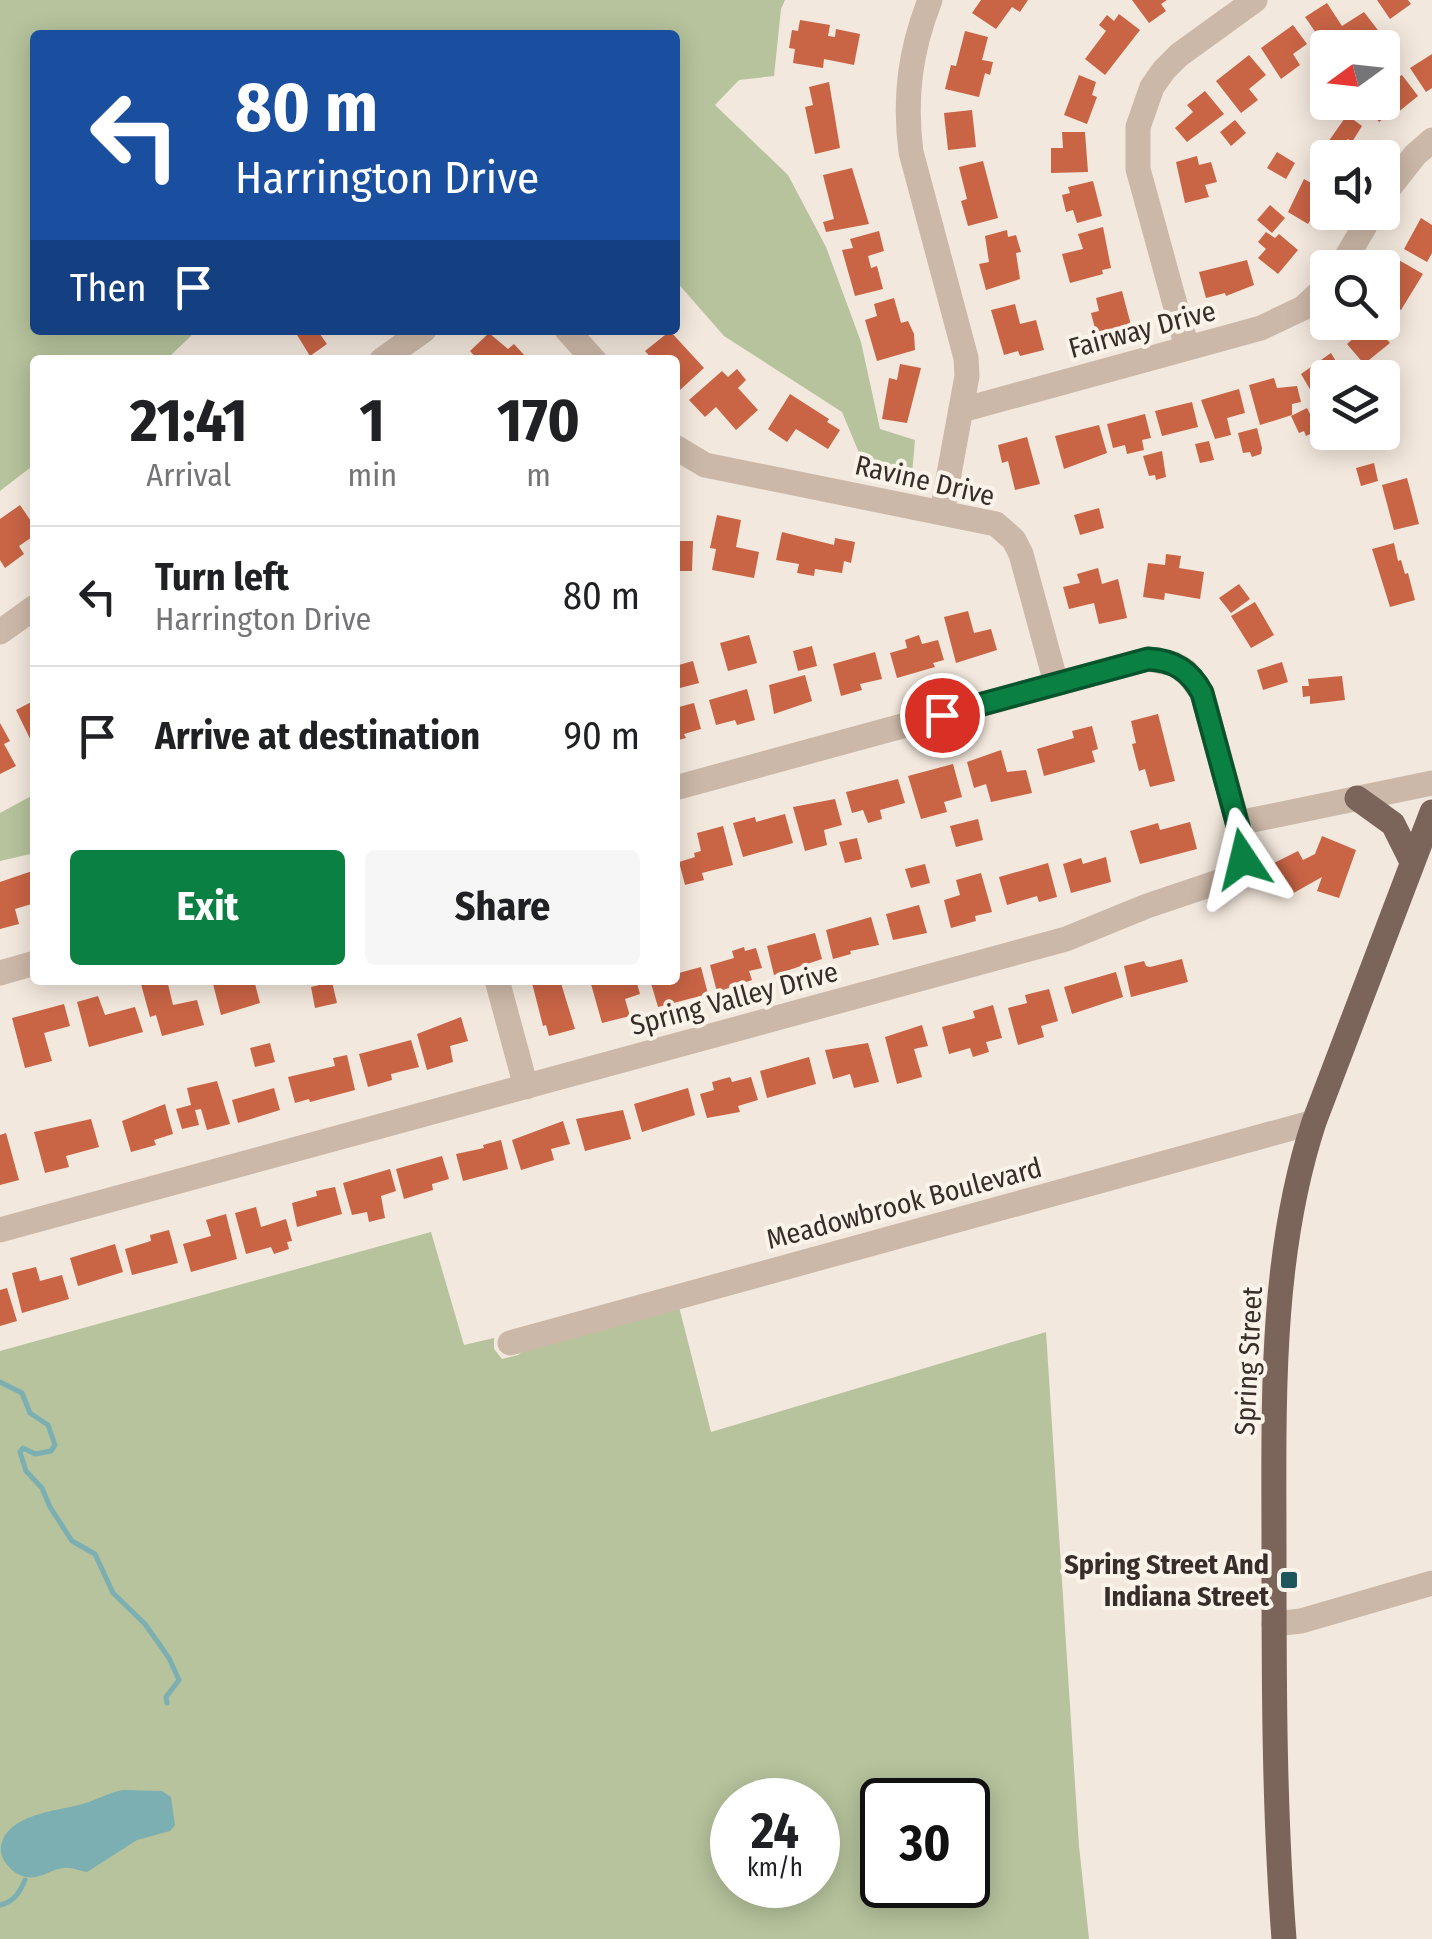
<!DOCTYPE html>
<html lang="en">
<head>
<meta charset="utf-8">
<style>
  body { margin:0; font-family:"Fira Sans Condensed",sans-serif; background:#f6f6f6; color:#202124; height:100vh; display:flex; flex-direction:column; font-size:38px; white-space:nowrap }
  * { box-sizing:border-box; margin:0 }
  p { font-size:32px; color:#757577 }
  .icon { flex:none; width:55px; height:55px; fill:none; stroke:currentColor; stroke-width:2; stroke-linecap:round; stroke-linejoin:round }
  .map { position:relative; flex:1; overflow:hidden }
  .sheet { position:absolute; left:30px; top:355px; width:650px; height:630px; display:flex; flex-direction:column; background:#fff; border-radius:10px; box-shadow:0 5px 25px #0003 }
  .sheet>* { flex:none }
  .guide { position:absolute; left:30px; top:30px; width:650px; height:305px; border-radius:10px; box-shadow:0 5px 25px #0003; background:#1a4fa0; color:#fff; overflow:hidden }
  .needle { width:65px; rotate:255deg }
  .fabs { position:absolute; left:1310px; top:30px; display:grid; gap:20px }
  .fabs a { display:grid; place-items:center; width:90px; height:90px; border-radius:10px; background:#fff; box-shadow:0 5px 25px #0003; font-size:50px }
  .speed { position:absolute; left:710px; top:1778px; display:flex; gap:20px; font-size:50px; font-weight:700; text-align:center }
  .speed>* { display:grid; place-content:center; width:130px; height:130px; border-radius:50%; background:#fff; box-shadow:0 5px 25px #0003; line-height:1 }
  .speed small { font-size:25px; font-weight:400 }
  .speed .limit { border:5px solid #111; border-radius:15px; background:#fff; color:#111 }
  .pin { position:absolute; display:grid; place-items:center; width:85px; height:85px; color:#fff; margin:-42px; border:5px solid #fff; border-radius:50%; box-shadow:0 2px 10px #0007 }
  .me { position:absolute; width:110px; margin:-55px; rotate:350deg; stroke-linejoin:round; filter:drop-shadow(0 0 8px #0008) }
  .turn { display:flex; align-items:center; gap:35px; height:210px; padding:0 40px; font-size:45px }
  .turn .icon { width:130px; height:130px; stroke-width:2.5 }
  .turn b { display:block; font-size:70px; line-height:85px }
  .then { display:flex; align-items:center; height:95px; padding:0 40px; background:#0003; gap:20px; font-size:38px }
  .eta { display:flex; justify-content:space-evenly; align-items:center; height:170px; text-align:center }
  .eta b { font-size:60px; font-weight:700; line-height:70px }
  .button { display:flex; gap:20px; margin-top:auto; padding:20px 40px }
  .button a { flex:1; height:115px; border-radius:10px; background:#0b8043; color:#fff; font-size:40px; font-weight:700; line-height:115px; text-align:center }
  .button a+a { background:#f6f6f6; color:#202124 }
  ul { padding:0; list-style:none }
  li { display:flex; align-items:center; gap:30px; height:140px; padding:0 40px; border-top:2px solid #e0e0e0 }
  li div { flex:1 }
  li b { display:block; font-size:38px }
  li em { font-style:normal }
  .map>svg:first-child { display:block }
  .green { fill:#b6c39c; fill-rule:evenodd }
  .water { fill:#7bafb1 }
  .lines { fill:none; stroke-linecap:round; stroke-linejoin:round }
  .stream { stroke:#7bafb1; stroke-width:5 }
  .building { fill:#c96445 }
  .minor { stroke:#ccb8a8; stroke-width:25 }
  .major { stroke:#7b6459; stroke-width:25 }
  .route-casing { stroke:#07532c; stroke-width:25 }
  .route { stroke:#0b8043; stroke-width:18 }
  .poi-dot { fill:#1d575b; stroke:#faf3ea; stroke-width:4 }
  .labels { text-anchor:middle; stroke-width:8; stroke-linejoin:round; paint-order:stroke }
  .street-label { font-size:28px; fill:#382d29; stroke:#faf3ea }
  .poi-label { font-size:28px; font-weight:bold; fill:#382d29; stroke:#faf3ea; text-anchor:end }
</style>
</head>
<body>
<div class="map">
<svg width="1432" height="1939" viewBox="0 0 1432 1939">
  <rect width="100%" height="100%" fill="#f3e8dd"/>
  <path class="green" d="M0 0H785L781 9 774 76 739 80 715 105 788 175 826 247 861 342 880 429 915 440 911 485 887 482 862 460 842 412 724 336 675 280V35H35V330H197L166 360H35V464L0 491Z
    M35 794V853L0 861V813Z
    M431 1232 464 1345 494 1338V1349L502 1359 518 1355 535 1343 678 1303 711 1432 1046 1332 1079 1846 1089 1939H0V1351ZM732 1800H818V1885H732ZM882 1800H968V1885H882Z"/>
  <path class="water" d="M123 1790 162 1791 171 1797 175 1825 170 1831 137 1840 87 1872C81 1871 70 1867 64 1868 49 1869 38 1883 20 1875 12 1872 2 1861 1 1852 0 1815 56 1811 79 1805 95 1801 107 1793 123 1790Z"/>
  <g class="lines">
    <path class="stream" d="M0 1382 22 1393 30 1413 48 1425 55 1445 51 1451 35 1454 23 1448 20 1452 26 1471 42 1488 50 1507 72 1541 95 1554 113 1593 145 1624 169 1658 179 1680 166 1697 167 1703
      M0 1905C14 1902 20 1892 25 1880"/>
  </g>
  <path class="building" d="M981 0H1028L1020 12 1012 7 996 29 972 13Z
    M1132 0H1167L1161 4 1166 11 1149 23Z
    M1377 0H1408L1411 4 1390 19Z
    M1327 3 1342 26 1364 12 1384 38 1369 48 1363 40 1352 48H1337L1333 41 1325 46 1305 17Z
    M1119 14 1140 30 1105 75 1085 59 1106 31 1099 25 1107 15 1114 21Z
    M800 20 830 25 828 36 835 37 836 29 860 34 854 65 824 59 823 68 793 63 795 49 789 48 792 30 798 31Z
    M1293 25 1307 44 1293 54 1300 65 1281 79 1261 48Z
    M965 31 988 37 982 60 993 62 990 75 985 73 979 97 945 89 951 65 956 66Z
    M1432 54V88L1426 92 1410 68Z
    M1249 55 1266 75 1249 89 1258 100 1241 113 1216 81Z
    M1079 75 1096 82 1092 95 1097 97 1087 124 1064 115Z
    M1402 75 1418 96 1391 118 1388 115 1379 122 1363 102H1382V87Z
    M829 82 840 148 815 154 805 107 813 105 809 87Z
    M1205 91 1224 114 1187 142 1175 128 1193 112 1187 105Z
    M972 110 976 147 948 150 944 113Z
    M1347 115 1362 126 1352 142 1348 139 1344 146 1350 152 1346 158H1328V176L1312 165Z
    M1235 120 1246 133 1231 146 1220 132Z
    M1062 132H1085L1088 172 1051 173V148H1063Z
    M1277 152 1295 163 1286 179 1267 168Z
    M1197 156 1199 165 1211 162 1217 182 1205 185 1209 197 1185 203 1176 162Z
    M983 161 998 218 968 226 961 201 967 199 959 167Z
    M852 168 869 224 826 232 823 222 834 219 823 175Z
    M1304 179 1327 192 1308 224 1288 212Z
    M1093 181 1102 216 1077 223 1073 210 1066 212 1062 195 1070 193 1068 187Z
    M1270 205 1285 218 1272 233 1257 220Z
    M1421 218 1432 225V253L1427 262 1404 249Z
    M1103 227 1111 268 1102 270 1103 274 1070 283 1062 254 1083 249 1078 234Z
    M1007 230 1008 237 1016 235 1021 252 1016 253 1020 279 986 290 979 264 989 262 985 236Z
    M879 231 884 251 868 256 871 268 877 266 883 289 855 296 842 250 853 248 850 239Z
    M1266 232 1275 238 1279 234 1298 250 1278 274 1258 258 1266 249 1258 242Z
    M1397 259 1423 274 1401 310 1382 299 1391 280 1386 277Z
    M1247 260 1254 285 1226 296 1225 293 1206 298 1199 272Z
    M1122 291 1132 329 1106 336 1105 330 1096 332 1091 313 1099 311 1096 298Z
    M894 298 901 323 908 321 914 334 915 350 877 361 865 320 877 316 874 304Z
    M1015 304 1020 324 1036 320 1044 350 1020 356 1018 351 1004 355 991 310Z
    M1382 310 1395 325 1383 335 1390 343 1364 364 1347 344 1356 336 1353 332 1365 322H1382Z
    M294 330H317L327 344 310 356Z
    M670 331 704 368 680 390 675 384V360H653L645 351Z
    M489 333 508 349 514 344 526 357 522 360H478L470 351Z
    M1331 353 1346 378H1328V391L1315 398 1301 374Z
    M900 364 921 368 907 423 882 419 889 378 897 380Z
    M737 369 746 380 738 388 758 410 736 430 716 407 705 417 689 400 722 371 728 377Z
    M1274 378 1277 388 1297 386 1301 402 1292 404V415L1260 425 1249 385Z
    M1239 389 1245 413 1227 418 1231 435 1215 439 1201 400Z
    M790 394 829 419 827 422 840 430 828 449 796 429 787 442 768 429Z
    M1192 402 1198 427 1162 436 1155 411Z
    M1307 408 1318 430 1306 436 1304 431 1299 433 1291 416Z
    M1145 414 1151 438 1142 440 1144 450 1127 454 1125 445 1113 448 1107 424Z
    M1099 425 1107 453 1064 469 1055 436Z
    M1257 428 1262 448 1261 454 1252 457 1250 452 1243 453 1238 433Z
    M1027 437 1040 484 1015 490 1008 461 1002 463 998 445Z
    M1209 441 1214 460 1200 463 1195 444Z
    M1162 451 1166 477 1156 480 1155 475 1149 476 1143 456Z
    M1374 463 1378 481 1361 486 1356 468Z
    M1407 478 1419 524 1394 530 1382 485Z
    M20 505 35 527V535L19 546 24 554 5 568 0 560V519Z
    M1099 508 1104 528 1080 535 1074 515Z
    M717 515 741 520 736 547 759 552 754 578 712 570 716 549 710 548Z
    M782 532 834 545 835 538 855 542 851 563 844 561 842 573 815 569 814 576 797 573 799 564 776 560Z
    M675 541H693L692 571H675Z
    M1394 543 1398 561 1401 560 1405 574 1408 573 1415 600 1390 607 1372 549Z
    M1166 554 1181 556 1179 568 1204 572 1200 599 1165 593 1164 600 1143 597 1148 563 1165 565Z
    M1098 568 1102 584 1118 579 1127 618 1099 624 1094 603 1069 609 1063 587 1080 583 1077 574Z
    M1239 584 1250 599 1231 613 1219 598Z
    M1255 602 1274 635 1251 648 1231 616Z
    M968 611 974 633 991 629 997 650 956 663 944 617Z
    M749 635 757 663 728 671 720 643Z
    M919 635 922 644 938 640 944 660 933 663 935 667 897 678 890 653 907 648 905 640Z
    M812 646 817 666 798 671 793 651Z
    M875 652 882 679 860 684 862 690 841 696 833 664Z
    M693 661 699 683 680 688 675 666Z
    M1282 662 1288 682 1263 690 1257 670Z
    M805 675 812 701 774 714 769 685Z
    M1342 676 1345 700 1310 704V696L1303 697 1302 686H1309L1308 679Z
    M747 689 755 720 737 725 735 720 716 725 709 700Z
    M35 700V749L16 710Z
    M694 703 701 729 684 734 686 738 675 741V708Z
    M1158 714 1175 781 1150 787 1145 769 1139 771 1132 744 1136 743 1131 721Z
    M0 723 10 741 4 744 16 766 0 774Z
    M1092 726 1098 749 1092 751 1095 762 1044 776 1037 749 1074 738 1072 731Z
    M1001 750 1007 772 1026 770 1032 793 991 802 986 784 974 788 967 762Z
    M953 764 962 797 944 802 947 812 921 819 908 776Z
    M898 779 905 803 880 810 882 819 868 823 863 810 852 813 846 792Z
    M835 799 842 825 824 830 827 845 805 851 793 807Z
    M785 814 793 843 743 857 733 823 755 817 756 822Z
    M978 819 983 840 956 847 950 826Z
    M1190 822 1197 849 1140 864 1130 831 1158 823 1160 830Z
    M723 826 733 865 702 873 704 880 685 885 679 862 695 857 694 853 701 851 697 833Z
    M1322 836 1356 850 1339 898 1317 891 1322 877 1290 895 1274 863 1298 851 1303 860 1315 854Z
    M857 838 862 859 845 863 839 842Z
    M1106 857 1111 882 1071 893 1063 864 1081 858 1083 864Z
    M1048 863 1057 897 1039 902 1037 896 1007 905 999 877Z
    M925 864 930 883 911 888 905 869Z
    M35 870V903L15 909 19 924 0 929V882Z
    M981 873 992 912 975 916 976 921 951 928 944 900 960 895 956 880Z
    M919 905 927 933 893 940 886 914Z
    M871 917 879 945 850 951 851 954 833 959 826 930Z
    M815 933 822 959 774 975 767 946Z
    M744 947 745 951 756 948 762 968 749 971 752 980 717 992 710 965 734 958 732 951Z
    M1182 959 1188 982 1131 997 1124 966 1144 961 1146 966 1150 967Z
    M701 967 708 994 658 1007 650 980H675V974Z
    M1116 972 1123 997 1072 1014 1064 987Z
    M154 980H167L173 1005 197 1000 204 1025 162 1036 156 1015 150 1017 141 984Z
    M212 980H254L260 1003 221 1015Z
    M545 980H560L575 1029 549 1036 546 1025 543 1026 532 983Z
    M605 980H636L640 994 625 999 630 1016 602 1023 591 984Z
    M332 982 337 1003 315 1008 311 987Z
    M1049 989 1058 1021 1041 1026 1044 1037 1018 1045 1008 1008 1027 1003 1025 995Z
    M98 996 105 1015 135 1007 143 1032 89 1047 77 1002Z
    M64 1004 70 1026 44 1033 52 1061 25 1068 12 1018Z
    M993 1005 1002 1038 986 1042 989 1052 973 1057 970 1048 949 1054 942 1027 975 1018 973 1011Z
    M461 1017 468 1041 450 1046 453 1062 427 1070 417 1034Z
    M922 1025 928 1046 914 1049 922 1077 897 1084 885 1037Z
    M411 1040 419 1067 391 1074 392 1080 368 1087 359 1054Z
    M270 1043 275 1062 255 1067 250 1048Z
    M868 1043 879 1082 854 1088 850 1074 833 1079 825 1050Z
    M347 1055 355 1090 310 1102 309 1099 295 1103 288 1077 335 1066 333 1058Z
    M809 1057 816 1084 767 1098 760 1071Z
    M730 1077 732 1082 751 1077 758 1100 738 1106 740 1112 707 1118 700 1094 714 1090 712 1082Z
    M217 1081 230 1124 207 1130 201 1109 195 1110 199 1125 182 1129 176 1109 191 1105 187 1088Z
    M274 1088 280 1110 238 1123 232 1100Z
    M688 1088 695 1115 642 1132 634 1104Z
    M165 1104 173 1134 154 1140 156 1145 131 1152 122 1121Z
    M623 1110 631 1139 585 1151 576 1119Z
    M91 1119 99 1147 66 1156 69 1167 45 1173 34 1132Z
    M563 1121 570 1144 551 1149 554 1160 521 1170 512 1140Z
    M6 1133 19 1180 0 1185V1135Z
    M501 1140 508 1169 463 1181 456 1154 484 1148 483 1145Z
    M442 1156 449 1179 432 1184 433 1190 404 1199 396 1169Z
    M390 1169 396 1191 381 1196 385 1218 369 1222 367 1212 352 1215 343 1183Z
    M335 1187 342 1214 297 1227 292 1203 317 1196 316 1191Z
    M256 1207 261 1227 286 1219 292 1241 287 1242 289 1249 274 1254 271 1247 246 1254 235 1213Z
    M226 1214 237 1259 191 1272 183 1244 211 1236 206 1220Z
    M169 1230 178 1263 132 1275 125 1249 151 1241 150 1235Z
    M115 1244 123 1272 78 1286 70 1258Z
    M36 1267 40 1281 62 1275 69 1299 22 1313 12 1273Z
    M7 1288 17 1321 0 1326V1290Z"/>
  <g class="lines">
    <path class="minor" d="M930 0C910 51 904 98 911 152L966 358 967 376 942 512
      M1382 197 1415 155 1432 140
      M1340 268 1373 212
      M567 330 594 360
      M1187 348 1138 169V127L1152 87 1164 70 1179 55 1255 0
      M382 360 424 330
      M962 410 1261 328 1303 308 1328 285
      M675 447 705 465 996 524 1014 540 1021 554 1056 683
      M0 632 35 607
      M1238 823 1432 783
      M0 973 35 963
      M497 980 526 1087
      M0 1230 1066 939 1147 906 1230 878 1238 870 1244 847 1202 693 1186 671 1174 664 1148 659 675 788
      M510 1343 1314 1122
      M1274 1624 1301 1621 1432 1583"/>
    <path class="major" d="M1357 798 1393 824 1412 862
      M1284 1939C1274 1810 1274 1681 1274 1551 1274 1408 1269 1259 1314 1122L1432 812"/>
  </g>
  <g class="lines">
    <defs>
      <path id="route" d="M942 715 1148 659C1173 660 1190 670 1202 693L1244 848 1243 859"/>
    </defs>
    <use href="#route" class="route-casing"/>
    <use href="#route" class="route"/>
  </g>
  <rect class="poi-dot" x="1279" y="1570" width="20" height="20" rx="5"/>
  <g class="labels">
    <g class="street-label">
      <text transform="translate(1142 329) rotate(-15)" y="10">Fairway Drive</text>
      <text transform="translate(925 480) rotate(13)" y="10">Ravine Drive</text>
      <text transform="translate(734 998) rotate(-15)" y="10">Spring Valley Drive</text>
      <text transform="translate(904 1203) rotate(-15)" y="10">Meadowbrook Boulevard</text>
      <text transform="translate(1248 1361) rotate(-87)" y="10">Spring Street</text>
    </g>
    <g class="poi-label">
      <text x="1269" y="1574">Spring Street And<tspan x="1269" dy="32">Indiana Street</tspan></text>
    </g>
  </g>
</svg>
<div class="fabs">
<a><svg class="needle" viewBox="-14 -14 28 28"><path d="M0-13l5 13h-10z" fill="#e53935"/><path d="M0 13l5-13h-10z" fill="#757577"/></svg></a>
<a><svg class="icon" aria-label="sound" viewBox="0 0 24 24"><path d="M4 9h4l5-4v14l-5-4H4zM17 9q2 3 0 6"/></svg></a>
<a><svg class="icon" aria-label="search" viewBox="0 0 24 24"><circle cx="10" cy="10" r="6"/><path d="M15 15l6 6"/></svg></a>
<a><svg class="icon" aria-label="layers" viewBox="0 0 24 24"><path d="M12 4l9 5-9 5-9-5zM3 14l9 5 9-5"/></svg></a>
</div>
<div class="speed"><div>24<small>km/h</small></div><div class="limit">30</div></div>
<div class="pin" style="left:942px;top:715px;background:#d93025"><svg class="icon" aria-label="arrive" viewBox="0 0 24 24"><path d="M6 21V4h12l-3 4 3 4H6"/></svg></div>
<svg class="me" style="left:1243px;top:859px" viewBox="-20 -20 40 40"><path d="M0-17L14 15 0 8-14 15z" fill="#0b8043" stroke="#fff" stroke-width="4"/></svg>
<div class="guide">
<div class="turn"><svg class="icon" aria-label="left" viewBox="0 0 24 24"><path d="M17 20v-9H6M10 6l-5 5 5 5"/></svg><div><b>80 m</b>Harrington Drive</div></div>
<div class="then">Then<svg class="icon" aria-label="arrive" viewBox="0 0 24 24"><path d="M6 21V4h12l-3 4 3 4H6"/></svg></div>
</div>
<section class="sheet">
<div class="eta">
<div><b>21:41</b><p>Arrival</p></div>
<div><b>1</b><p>min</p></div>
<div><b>170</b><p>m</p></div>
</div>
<ul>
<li><svg class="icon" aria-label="left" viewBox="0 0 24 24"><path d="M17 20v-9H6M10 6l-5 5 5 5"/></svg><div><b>Turn left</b><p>Harrington Drive</p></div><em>80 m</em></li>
<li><svg class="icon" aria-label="arrive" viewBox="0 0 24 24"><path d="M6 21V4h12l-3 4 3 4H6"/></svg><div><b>Arrive at destination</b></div><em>90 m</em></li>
</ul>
<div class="button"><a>Exit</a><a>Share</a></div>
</section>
</div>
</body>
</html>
